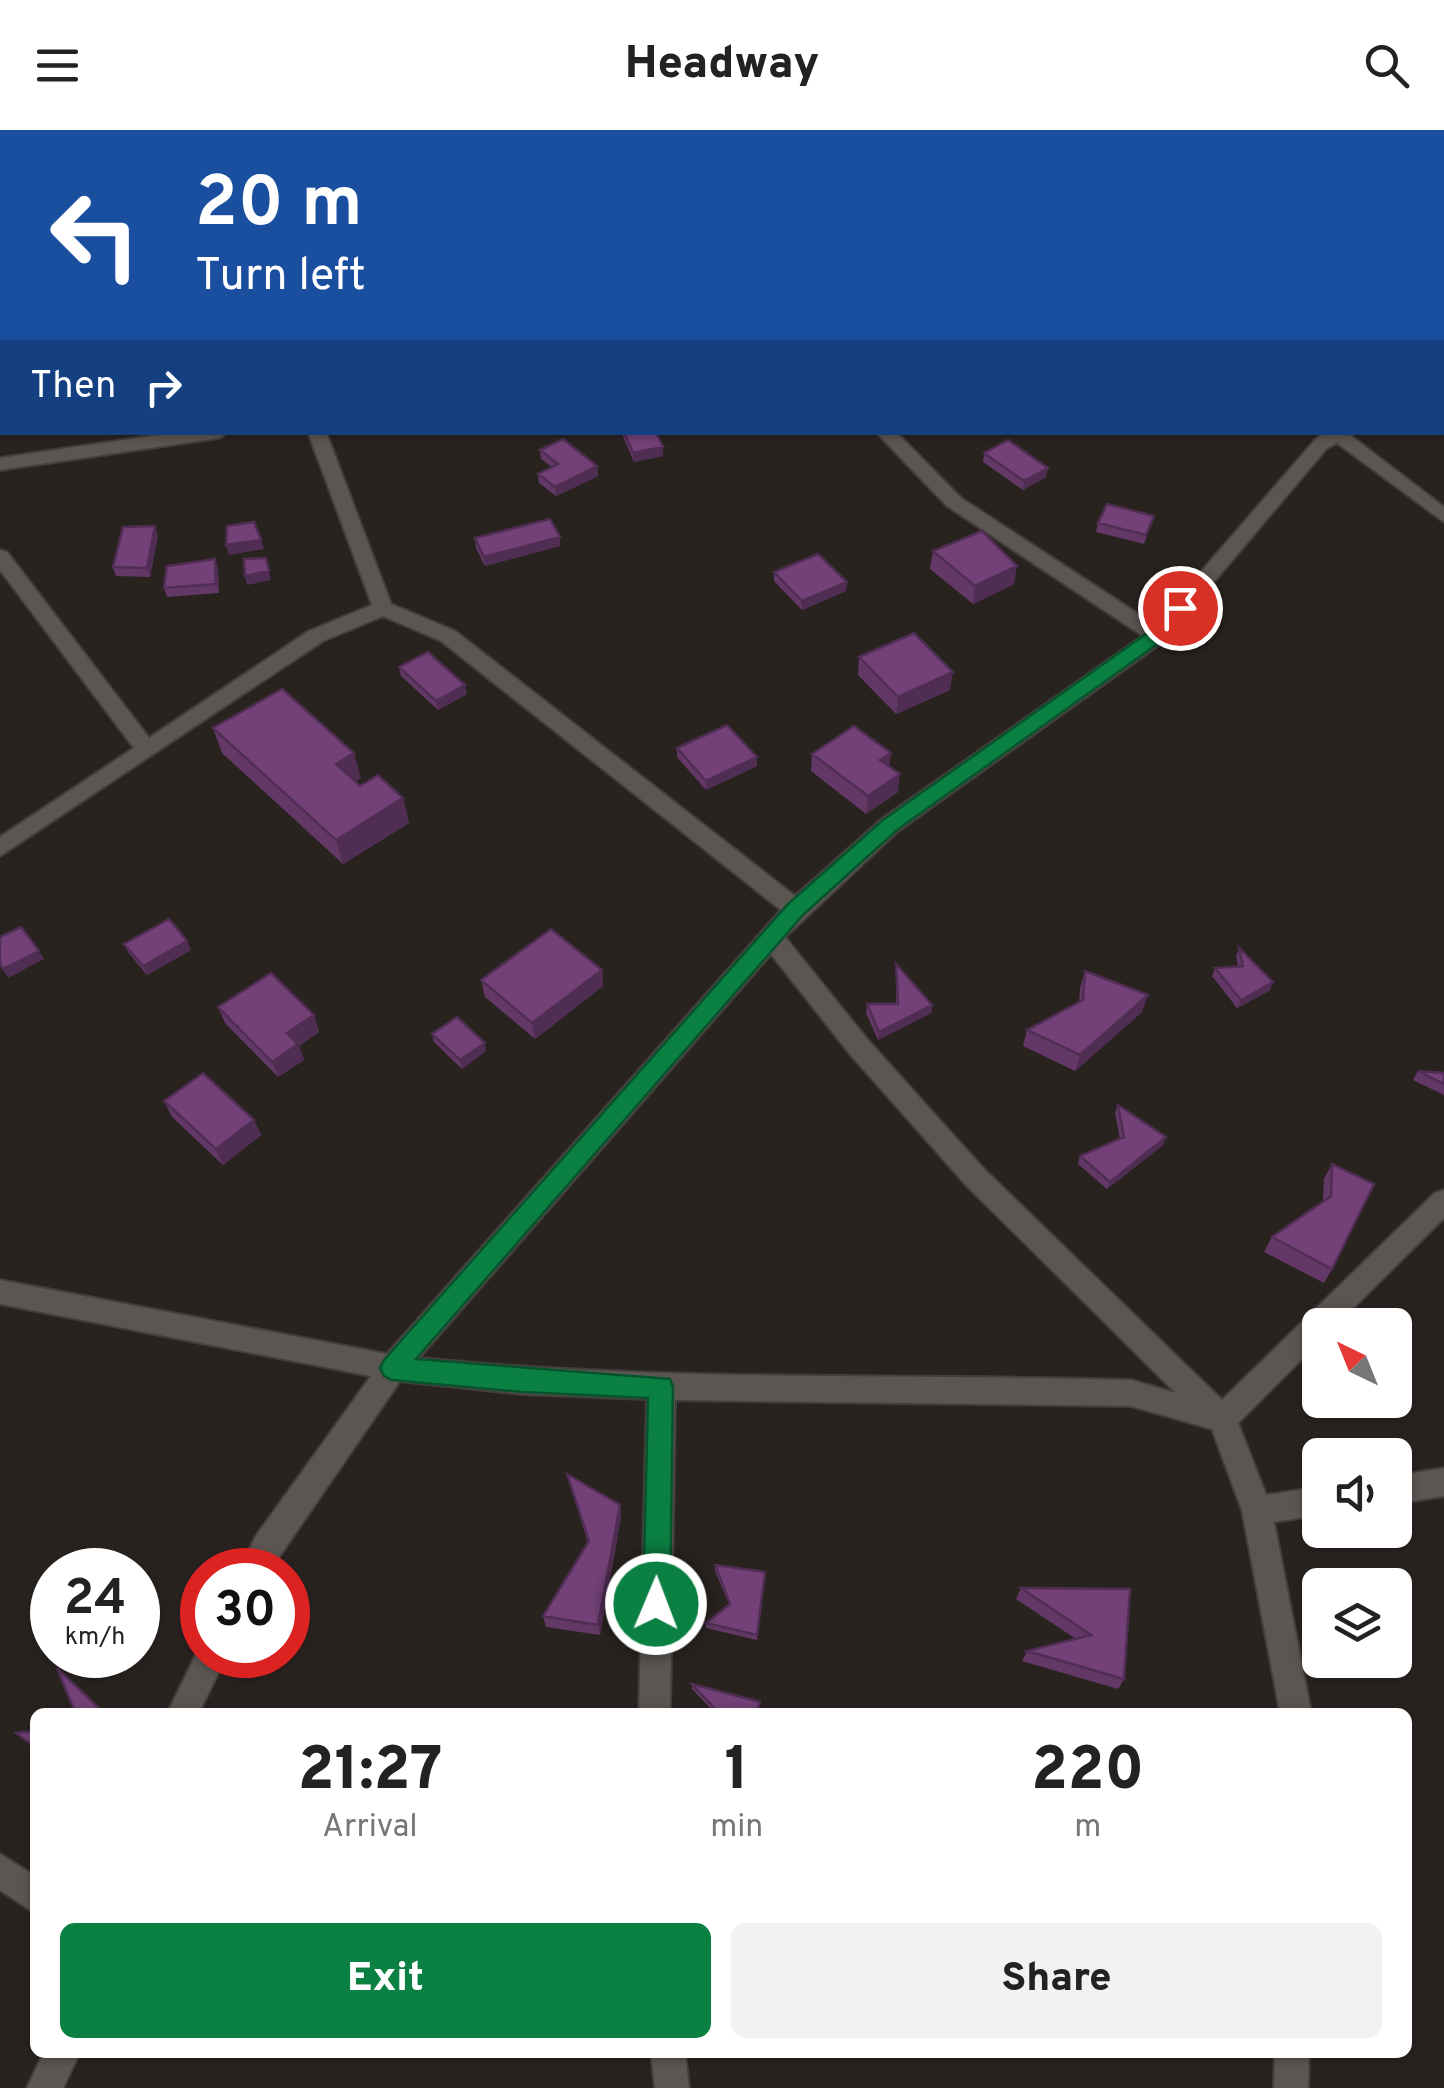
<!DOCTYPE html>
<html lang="en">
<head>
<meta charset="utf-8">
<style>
  body { margin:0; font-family:Overpass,sans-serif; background:#f2f2f2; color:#222; height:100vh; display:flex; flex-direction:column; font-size:38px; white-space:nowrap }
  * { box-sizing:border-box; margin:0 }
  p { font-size:32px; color:#767676 }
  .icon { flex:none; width:55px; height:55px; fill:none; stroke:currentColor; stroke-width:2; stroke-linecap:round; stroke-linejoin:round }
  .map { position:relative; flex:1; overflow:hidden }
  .side { position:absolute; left:30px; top:1578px; width:1382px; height:350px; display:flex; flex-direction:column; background:#fff; border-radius:15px; box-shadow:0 2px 8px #0004 }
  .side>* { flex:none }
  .banner { position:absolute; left:0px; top:0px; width:1445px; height:305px; box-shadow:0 2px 8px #0004; background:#1a4fa0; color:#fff; overflow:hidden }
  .needle { width:65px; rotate:317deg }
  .fabs { position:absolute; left:1302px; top:1178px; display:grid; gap:20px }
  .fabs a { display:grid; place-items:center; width:110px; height:110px; border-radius:15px; background:#fff; box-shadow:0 2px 8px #0004; font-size:50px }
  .speed { position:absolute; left:30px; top:1418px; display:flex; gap:20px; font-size:50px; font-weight:700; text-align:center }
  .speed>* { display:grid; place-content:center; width:130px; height:130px; border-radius:50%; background:#fff; box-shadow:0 2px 8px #0004; line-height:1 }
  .speed small { font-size:25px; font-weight:400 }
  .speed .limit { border:15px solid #d22; background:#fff; color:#111 }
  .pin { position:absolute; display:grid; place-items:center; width:85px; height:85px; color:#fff; margin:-42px; border:5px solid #fff; border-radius:50%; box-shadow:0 2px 10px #0007 }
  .me { position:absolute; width:110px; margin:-55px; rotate:1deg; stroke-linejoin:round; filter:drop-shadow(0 0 8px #0008) }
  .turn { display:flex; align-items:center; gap:35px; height:210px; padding:0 30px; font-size:45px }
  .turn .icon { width:130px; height:130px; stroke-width:2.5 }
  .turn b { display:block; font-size:70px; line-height:85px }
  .then { display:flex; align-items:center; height:95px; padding:0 30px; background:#0003; gap:20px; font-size:38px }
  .eta { display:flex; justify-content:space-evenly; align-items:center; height:170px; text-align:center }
  .eta b { font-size:60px; font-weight:800; line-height:70px }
  .button { display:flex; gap:20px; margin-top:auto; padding:20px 30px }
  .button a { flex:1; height:115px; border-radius:15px; background:#0b8043; color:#fff; font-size:40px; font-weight:800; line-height:115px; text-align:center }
  .button a+a { background:#f2f2f2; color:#222 }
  header { display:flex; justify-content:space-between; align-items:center; height:130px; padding:0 30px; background:#fff; font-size:45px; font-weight:800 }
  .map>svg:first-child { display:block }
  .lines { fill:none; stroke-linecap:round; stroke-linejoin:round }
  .street-casing { stroke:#423e3b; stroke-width:4 }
  .street { fill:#5c5652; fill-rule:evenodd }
  .wall { fill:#633866 }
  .shaded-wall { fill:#502e53 }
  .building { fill:#734177; stroke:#502e53; stroke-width:2.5 }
  .route { fill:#0b8043; stroke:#07532c; stroke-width:2.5 }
</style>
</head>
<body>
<header><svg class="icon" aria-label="menu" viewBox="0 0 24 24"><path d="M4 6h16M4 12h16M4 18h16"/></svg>Headway<svg class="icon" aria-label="search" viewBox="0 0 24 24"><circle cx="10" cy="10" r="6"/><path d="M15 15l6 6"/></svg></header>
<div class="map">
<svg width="1444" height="1958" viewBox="0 0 1444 1958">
  <rect width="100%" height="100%" fill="#292320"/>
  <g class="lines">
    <defs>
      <path id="street" d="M246 0H262L263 2H248Z
        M681 0H697L698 2H683Z
        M1263 0H1279L1280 2H1265Z
        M1436 0H1444V8L1442 2H1435Z
        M0 35H2V45H0Z
        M1444 169V180H1442V169Z
        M178 302H228L219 308 0 340V328Z
        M308 302H326L391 474 455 501 795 766 882 689 1143 506 947 376 876 302H896L961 368 1155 495 1315 310 1325 302H1346L1444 377V392L1337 313 1327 318 1164 511 898 701 785 807 867 909 983 1038 1222 1270 1435 1063 1444 1060V1088L1336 1195H1320V1211L1238 1293 1266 1365 1320 1357V1385L1274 1392 1311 1582H1280L1242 1380 1212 1299 1131 1276 675 1270 670 1582H639L647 1269 522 1264 400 1251 270 1440H239L256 1406 371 1246 0 1174V1150L387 1224 781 780 441 511 383 486 323 511 0 726V707L134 618 0 440V420L7 422 149 608 309 501 372 475ZM771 824 849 923 965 1054 1176 1263 1131 1250C894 1243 656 1252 419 1228Z
        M1444 1338V1366L1395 1374V1346Z
        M201 1514 202 1525H227L199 1582H168Z
        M0 1724 35 1746V1783L0 1760Z
        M44 1922H80L63 1958H27Z
        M651 1922H685L689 1958H655Z
        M1275 1922H1309L1308 1958H1274Z"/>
    </defs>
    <use href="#street" class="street-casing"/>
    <use href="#street" class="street"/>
  </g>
  <path class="wall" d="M621 302H656L663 326 634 332Z
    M540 320 597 336 598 346 556 366 539 353 538 344 552 337 541 329Z
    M984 323 1046 347 1023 360 983 332Z
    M1154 386 1144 414 1096 402 1098 393Z
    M158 405 150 447 116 446 113 437Z
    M475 408 560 416 485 436 476 418Z
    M933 421 1014 454 973 474 930 439Z
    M215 429 218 438 219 463 167 467 164 458Z
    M774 442 847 452 846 461 802 480 774 451Z
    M859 527 950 560 896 584 858 545Z
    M399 537 467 564 438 580 401 546Z
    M213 598 361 648 355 652 360 656 403 668 409 693 343 734 222 623Z
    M677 618 757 627V636L706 660 677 627Z
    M891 623 889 637 898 662 866 684 811 641 812 624Z
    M124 814 191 820 147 845 128 822Z
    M1239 818 1273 852 1269 861 1237 878 1212 846 1215 838 1238 836 1236 827Z
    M896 834 932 875 931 883 878 910 866 883 867 874H896Z
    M602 840 603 856 535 909 485 867 481 850Z
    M1085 841 1142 882 1075 941 1023 916 1027 900 1079 872 1080 858Z
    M218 877 314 885 319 902 299 916 304 930 278 947 225 893Z
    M432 904 486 921 462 939 434 912Z
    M1418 941 1444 943V965L1413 950Z
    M164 971 254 990 261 1005 223 1035 172 987Z
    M1118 975 1166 1007 1163 1015 1107 1059 1078 1034 1080 1026 1120 1009 1115 983Z
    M1332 1034V1139L1324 1153 1264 1122 1272 1107 1323 1071 1324 1049Z
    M567 1344 620 1375 621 1387 600 1505 546 1497 543 1486 588 1413Z
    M715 1435 765 1442 757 1510 706 1498V1493L729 1475 715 1441Z
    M1021 1458 1130 1459 1124 1549 1118 1559 1022 1531 1027 1521 1076 1509 1016 1469Z
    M692 1554 760 1572 758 1582H714L692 1559Z"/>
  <path class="shaded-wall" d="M636 0H669L670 2H628Z
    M1004 0H1020V2H989Z
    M663 317V326L634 332 633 323Z
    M597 336 598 346 556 366 555 357Z
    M1048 338 1046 347 1023 360 1024 351Z
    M155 396 158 405 150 447 147 438Z
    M560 407V416L485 436 484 427Z
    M261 410 264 419 229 425 226 415Z
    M266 428 271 450 247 455 245 446Z
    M215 429 218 438 219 463 216 454Z
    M1017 436 1014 454 973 474 975 456Z
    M847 452 846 461 802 480V471Z
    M953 542 950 560 896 584 898 567Z
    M465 555 467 564 438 580 436 571Z
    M354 623 361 648 342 660 336 634Z
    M891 623 889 640 880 630Z
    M757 627V636L706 660V651Z
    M900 644 898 662 866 684 868 666Z
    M403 668 409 693 343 734 336 710Z
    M187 811 191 820 147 845 143 836Z
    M39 821 44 829 8 848 3 839Z
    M602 840 603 856 535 909 532 893Z
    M1273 852 1269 861 1237 878 1241 870Z
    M1148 865 1142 882 1075 941 1080 925Z
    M932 875 931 883 878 910 879 902Z
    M314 885 319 902 299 916 304 930 278 947 272 932 287 903Z
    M485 913 486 921 462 939 460 930Z
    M254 990 261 1005 223 1035 216 1019Z
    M1166 1007 1163 1015 1107 1059 1110 1052Z
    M620 1375 621 1387 600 1505 598 1495Z"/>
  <path class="building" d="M931 0H1004L989 2H932Z
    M1324 0H1343L1345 2H1325Z
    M624 302H656L663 317 633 323Z
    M563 309 597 336 555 357 538 344 558 334 540 320Z
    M1008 310 1048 338 1024 351 984 323Z
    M1107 374 1154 386 1146 405 1098 393Z
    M550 389 560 407 484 427 475 408Z
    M254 392 261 410 226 415 227 396Z
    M155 396 147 438 113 437 123 397Z
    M982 401 1017 436 975 456 933 421Z
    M818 424 847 452 802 471 774 442Z
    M266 428 269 441 245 446 244 429Z
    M215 429 216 454 164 458 167 436Z
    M914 503 953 542 898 567 859 527Z
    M428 522 465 555 436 571 399 537Z
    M282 559 354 623 336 634 360 656 378 645 403 668 336 710 213 598Z
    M727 595 757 627 706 651 677 618Z
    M854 596 891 623 880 630 900 644 868 666 812 624Z
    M169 789 187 811 143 836 124 814Z
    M21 797 39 821 3 839 0 834V807Z
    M551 799 602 840 532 893 481 850Z
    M1239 818 1273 852 1241 870 1215 838 1243 836Z
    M896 834 932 875 879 902 867 874H898Z
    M1085 841 1148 865 1080 925 1027 900 1083 870Z
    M271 843 314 885 287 903 298 914 272 932 218 877Z
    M457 887 485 913 460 930 432 904Z
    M1418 941 1444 943V954Z
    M203 943 254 990 216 1019 164 971Z
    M1118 975 1166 1007 1110 1052 1080 1026 1124 1007Z
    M1332 1034 1374 1054 1332 1139 1272 1107 1331 1066Z
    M567 1344 620 1375 598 1495 543 1486 589 1411Z
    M715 1435 765 1442 757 1505 706 1493 730 1474Z
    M1021 1458 1130 1459 1124 1549 1027 1521 1091 1505Z
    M57 1538 103 1582H75Z
    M692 1554 760 1572 757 1582H718Z
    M35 1601V1617L16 1603Z"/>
  <path class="route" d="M1180 472 1189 478 1163 510 897 700 803 785 416 1229 670 1249 673 1257 670 1474 666 1484 656 1488 647 1484 643 1474 648 1268 522 1262 392 1250 384 1246 380 1238 384 1230 788 774 883 690 1150 501 1174 474Z"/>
</svg>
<div class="fabs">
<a><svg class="needle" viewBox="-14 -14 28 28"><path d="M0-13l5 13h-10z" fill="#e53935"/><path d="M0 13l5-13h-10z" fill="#767676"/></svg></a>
<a><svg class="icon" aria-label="sound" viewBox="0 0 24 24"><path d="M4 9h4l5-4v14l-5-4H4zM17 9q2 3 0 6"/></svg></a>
<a><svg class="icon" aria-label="layers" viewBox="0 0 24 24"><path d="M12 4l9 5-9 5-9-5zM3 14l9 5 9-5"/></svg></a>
</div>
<div class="speed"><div>24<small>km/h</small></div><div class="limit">30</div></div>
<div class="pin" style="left:1180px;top:478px;background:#d93025"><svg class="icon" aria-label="arrive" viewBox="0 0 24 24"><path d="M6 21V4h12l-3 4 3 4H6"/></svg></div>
<svg class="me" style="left:656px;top:1474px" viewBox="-20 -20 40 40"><circle r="17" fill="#0b8043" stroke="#fff" stroke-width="3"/><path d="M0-11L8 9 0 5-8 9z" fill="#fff"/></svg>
<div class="banner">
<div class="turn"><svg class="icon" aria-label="left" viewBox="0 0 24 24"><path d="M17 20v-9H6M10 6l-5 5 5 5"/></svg><div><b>20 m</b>Turn left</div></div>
<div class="then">Then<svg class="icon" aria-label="right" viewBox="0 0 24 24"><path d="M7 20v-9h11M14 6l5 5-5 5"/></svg></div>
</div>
<section class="side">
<div class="eta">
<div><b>21:27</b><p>Arrival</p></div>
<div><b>1</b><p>min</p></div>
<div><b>220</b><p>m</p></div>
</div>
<div class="button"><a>Exit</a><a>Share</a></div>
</section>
</div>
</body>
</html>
